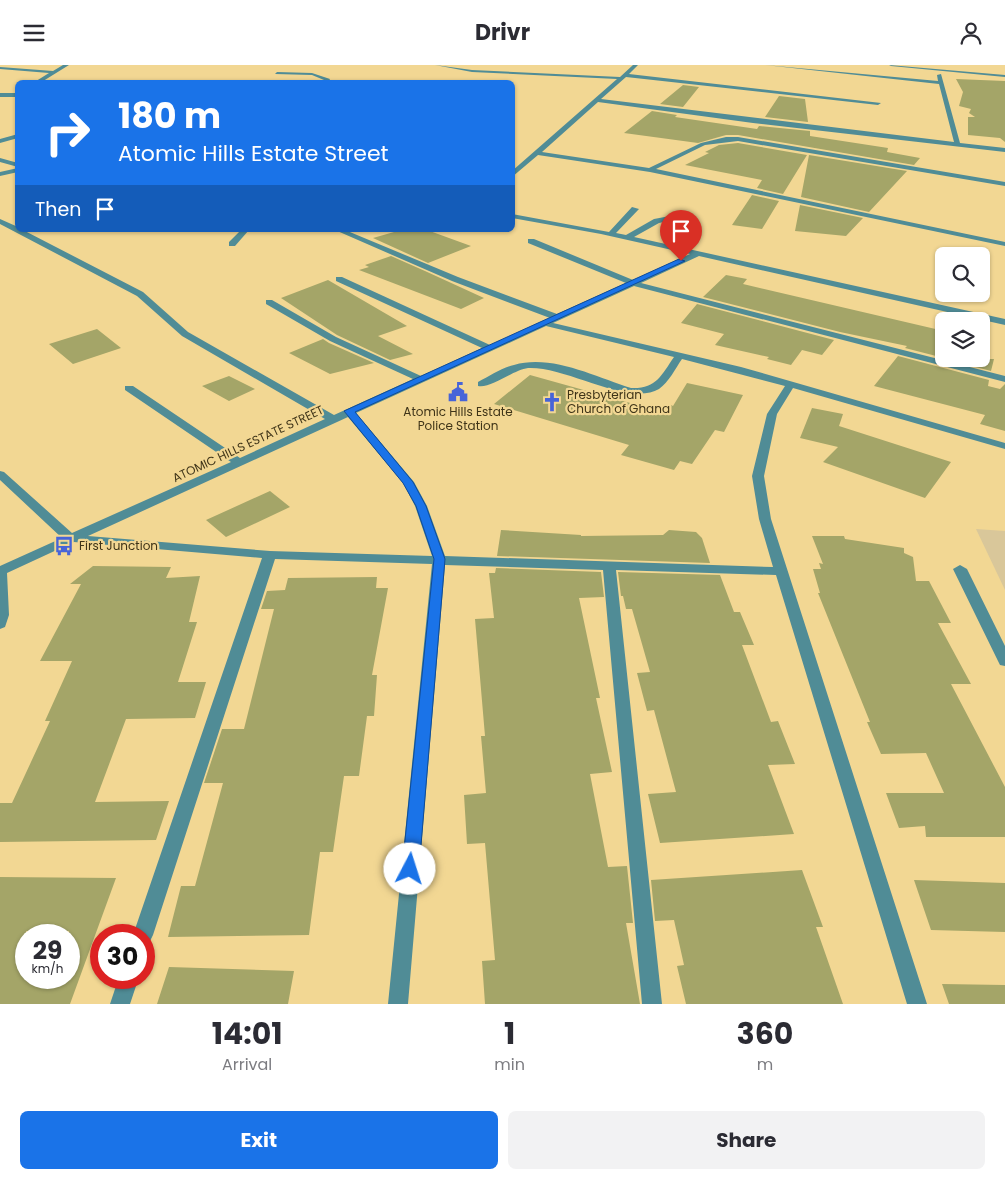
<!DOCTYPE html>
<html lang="en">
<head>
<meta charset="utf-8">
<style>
  body { margin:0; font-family:Poppins,sans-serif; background:#f2f2f3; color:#2b2b33; height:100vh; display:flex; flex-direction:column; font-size:19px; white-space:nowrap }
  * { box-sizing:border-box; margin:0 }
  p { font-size:16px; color:#7c7c81 }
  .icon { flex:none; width:28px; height:28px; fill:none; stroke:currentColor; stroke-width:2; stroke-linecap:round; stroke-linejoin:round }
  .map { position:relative; height:939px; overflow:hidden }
  .drawer { display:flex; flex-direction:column; background:#fff; flex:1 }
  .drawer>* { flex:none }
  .hud { position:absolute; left:15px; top:15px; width:500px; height:152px; border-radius:8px; box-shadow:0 1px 4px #0004; background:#1a73e8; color:#fff; overflow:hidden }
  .controls { position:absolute; left:935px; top:182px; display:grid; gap:10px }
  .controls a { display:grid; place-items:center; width:55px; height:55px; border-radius:8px; background:#fff; box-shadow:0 1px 4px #0004; font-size:25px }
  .speed { position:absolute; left:15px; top:859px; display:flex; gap:10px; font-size:25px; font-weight:700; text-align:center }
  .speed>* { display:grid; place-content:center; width:65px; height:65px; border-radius:50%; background:#fff; box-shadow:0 1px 4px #0004; line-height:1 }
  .speed small { font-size:12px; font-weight:400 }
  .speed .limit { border:8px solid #d22; background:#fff; color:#111 }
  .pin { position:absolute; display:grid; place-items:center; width:42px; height:42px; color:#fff; margin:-51px -21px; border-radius:50% 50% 50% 0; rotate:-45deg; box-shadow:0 0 5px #0007 }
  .pin .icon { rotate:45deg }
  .me { position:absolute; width:55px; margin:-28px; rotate:5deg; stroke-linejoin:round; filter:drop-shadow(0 0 4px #0008) }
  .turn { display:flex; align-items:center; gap:18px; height:105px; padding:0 20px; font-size:22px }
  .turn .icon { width:65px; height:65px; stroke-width:2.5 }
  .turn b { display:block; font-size:35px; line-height:42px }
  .then { display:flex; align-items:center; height:48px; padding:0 20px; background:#0003; gap:10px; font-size:19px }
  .eta { display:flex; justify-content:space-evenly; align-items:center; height:85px; text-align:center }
  .eta b { font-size:30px; font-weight:700; line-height:35px }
  .button { display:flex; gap:10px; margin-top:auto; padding:10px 20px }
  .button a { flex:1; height:58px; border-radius:8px; background:#1a73e8; color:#fff; font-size:20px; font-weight:700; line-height:58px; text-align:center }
  .button a+a { background:#f2f2f3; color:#2b2b33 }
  header { display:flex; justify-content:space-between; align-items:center; height:65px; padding:0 20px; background:#fff; font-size:22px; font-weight:700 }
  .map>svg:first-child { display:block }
  .green { fill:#d9c79a }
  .building { fill:#a4a568; fill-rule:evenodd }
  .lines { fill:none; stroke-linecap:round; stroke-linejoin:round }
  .minor { fill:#508c96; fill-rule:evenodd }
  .route { fill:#1a73e8; stroke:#114b97 }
  .labels { text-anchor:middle; stroke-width:4.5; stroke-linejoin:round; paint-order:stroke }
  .poi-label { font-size:12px; fill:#3f3418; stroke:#f2d793; text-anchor:start }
  .street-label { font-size:12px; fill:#3f3418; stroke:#f2d793 }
</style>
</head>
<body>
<header><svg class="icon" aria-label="menu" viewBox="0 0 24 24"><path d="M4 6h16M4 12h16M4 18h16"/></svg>Drivr<svg class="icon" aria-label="person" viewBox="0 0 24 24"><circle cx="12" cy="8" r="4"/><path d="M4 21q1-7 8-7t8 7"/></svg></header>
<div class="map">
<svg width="1005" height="939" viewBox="0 0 1005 939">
  <rect width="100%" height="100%" fill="#f2d793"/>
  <path class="green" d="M976 464 1005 466V525Z"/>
  <path class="building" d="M956 14 1005 16V77L1000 73 968 70V52H975L969 48 971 44 959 41 963 27Z
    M683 20 699 22 683 42 660 39Z
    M779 31 805 34 808 57 765 52Z
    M652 46 677 50 675 52 757 64 759 61 810 66V71L888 83 887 87 920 93 914 100 738 70H726L698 78 624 68Z
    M738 78 807 90 783 129 757 123 762 115 685 100 709 88 705 87 719 80Z
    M809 90 907 106 869 147 801 132Z
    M752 130 779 136 762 164 732 160Z
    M800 140 863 153 846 171 795 166Z
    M401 165H427L471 181 428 198 373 173Z
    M391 191 425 206 484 233 461 244 359 205 369 202 365 200Z
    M726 210 747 214 743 219 944 266V293L905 283 907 281 840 267 703 232Z
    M328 215 407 261 378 271 413 289 390 295 337 270 281 233Z
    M697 239 834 275 822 290 802 285 791 300 767 294 769 292 715 280 724 269 681 258Z
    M97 264 121 283 73 299 49 279Z
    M323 274 329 278 374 298 330 309 289 288Z
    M898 291 989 315 988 321 1000 324 1005 319V366L980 359 985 350 874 321Z
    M945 294H994L991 306Z
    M530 310 666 348 671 340 673 341 687 318 743 330 724 367 715 365 692 399 680 396 674 405 621 390 629 380 494 339Z
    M229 311 255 324 229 336 202 321Z
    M812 343 843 349 839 361 951 397 925 433 823 397 838 382 800 373Z
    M270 426 290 442 226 472 206 455Z
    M501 465 581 470V471L663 470 669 465 696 467 702 473 710 498 497 491Z
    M812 471H844L845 474 904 483V488L913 492 916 516H929L951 558H938L971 619H951L1005 722V772H926L925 761 899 763 886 728H944L926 688 881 689 867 657H870L818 528H820L813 504H821L819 498 823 499Z
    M93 501 171 502 166 513 200 511 189 557H197L178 617H206L195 653 126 654 95 737 169 736 156 775 0 777V738H12L50 656H45L72 596H40L81 519H70Z
    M496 503 601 507 604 532 579 533 600 633H596L612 707 590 709 608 802 627 801 633 858H626L640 939H485L482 896 495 895 485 778 467 779 464 730 486 728 481 671H485L475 554 494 553 489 508H495Z
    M618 507 720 510 734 547H740L754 580H742L771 657 778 656 795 699 768 700 794 769 660 778 648 729 676 727 654 645 647 646 637 608 650 607 632 544H626L623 531H621Z
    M377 512 376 523H388L372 610H377L374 651H367L359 711H344L333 787H320L309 870 168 872 181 821H195L223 718H204L222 664H244L274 544H261L267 526 285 525 288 513Z
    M802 805 823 862H816L843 939H686L677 901 684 900 674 855 655 856 651 815Z
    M0 812 116 813 70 939H0ZM26 866H69V912H26Z
    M914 815 1005 818V867L931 865Z
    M169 902 294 906 288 939H157Z
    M942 919 1005 920V939H949Z"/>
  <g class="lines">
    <path class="minor" d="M63 0H69L40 18H33L49 8 0 4V2L53 6Z
      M435 0 472 5 620 12 633 0H638L629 9 881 38 878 40 626 12 601 34 954 77 939 19 765 0 938 16 937 10 941 9 960 78 1005 83V87L753 58 598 37 542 87 649 103 701 78 726 72H738L1005 117V121L738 76 705 80 656 104 1005 177V181L650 107 538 90 512 112V106L617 14 472 7Z
      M889 0 1005 10V12L891 1Z
      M277 7 312 8 330 14 328 18H323L324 15 312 10 275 9Z
      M0 28H18V32H0Z
      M18 69V73L0 78V74Z
      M0 93 18 98V102L0 97Z
      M18 103V107L0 111V107Z
      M632 142 639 144 616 168 626 170 654 154 670 151H673V155L659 158 634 172 1005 254V260L699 191 641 218 1005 311V317L634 221 553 258 741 302 1005 378V384L793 323 777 349 764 411 771 454 927 939H907L776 510 616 505 662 939H642L603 505 445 500 408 939H388L432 499 275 494 153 870 150 876 144 878V870H133L262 493 74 477 7 508 9 550 5 562 0 564V501L62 473 0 415V406L4 407 72 468 231 397 125 325V321H133L240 393 325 354 182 271 137 231 0 159V154L18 162V165H23L143 227 188 267 334 350 413 314 330 276 266 239V235H272L336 272 421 311 482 283 336 216V212H342L490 280 550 253 452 216 335 165H345L458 212 557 249 626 218 528 178V174H534L633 215 690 189 601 169 512 153V149L609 167ZM546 261 674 292C661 311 656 324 631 323 595 312 552 289 514 300 501 303 490 311 478 317V321C490 324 513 305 528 303 566 301 629 342 659 324 669 317 675 304 682 294L785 321 767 349 752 411 759 454 773 502 445 491 427 441 414 417 356 348ZM348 352 403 418 415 441 432 491 270 486 88 471Z
      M241 165H249L235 181H229V177Z
      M960 500 967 504 1005 581V601L1000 600 998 596 953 504Z
      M119 912H139L130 939H110Z"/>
  </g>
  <path class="route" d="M679 194 685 196 355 347 413 417 426 441 445 494 419 804 416 809 410 811 405 809 402 804 434 494 416 441 403 418 344 346Z"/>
  <defs>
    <symbol id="civic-bare" viewBox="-9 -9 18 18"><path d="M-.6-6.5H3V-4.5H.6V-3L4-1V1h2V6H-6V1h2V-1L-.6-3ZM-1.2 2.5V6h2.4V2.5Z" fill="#4764d8" stroke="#f2d793" stroke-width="2.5" paint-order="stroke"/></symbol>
    <symbol id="church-bare" viewBox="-9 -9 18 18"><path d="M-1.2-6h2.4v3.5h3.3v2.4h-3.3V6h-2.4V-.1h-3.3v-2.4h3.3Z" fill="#4764d8" stroke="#f2d793" stroke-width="2.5" paint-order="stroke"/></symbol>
    <symbol id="bus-bare" viewBox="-9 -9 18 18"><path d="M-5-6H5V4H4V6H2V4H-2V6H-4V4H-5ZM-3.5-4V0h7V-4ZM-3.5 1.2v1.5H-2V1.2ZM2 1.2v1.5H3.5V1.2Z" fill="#4764d8" stroke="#f2d793" stroke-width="2.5" paint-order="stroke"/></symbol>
  </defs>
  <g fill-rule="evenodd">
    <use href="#civic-bare" x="444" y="313" width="28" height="28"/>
    <use href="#church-bare" x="538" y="323" width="28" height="28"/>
    <use href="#bus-bare" x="50" y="467" width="28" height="28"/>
  </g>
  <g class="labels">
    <g class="poi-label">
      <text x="567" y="334">Presbyterian<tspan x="567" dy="14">Church of Ghana</tspan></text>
      <text x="458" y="351" text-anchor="middle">Atomic Hills Estate<tspan x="458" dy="14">Police Station</tspan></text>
      <text x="79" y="485">First Junction</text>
    </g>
    <g class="street-label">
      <text transform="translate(248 379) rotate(-25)" y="4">ATOMIC HILLS ESTATE STREET</text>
    </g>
  </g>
</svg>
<div class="controls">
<a><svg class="icon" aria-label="search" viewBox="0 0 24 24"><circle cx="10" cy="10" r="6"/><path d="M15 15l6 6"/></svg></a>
<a><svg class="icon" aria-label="layers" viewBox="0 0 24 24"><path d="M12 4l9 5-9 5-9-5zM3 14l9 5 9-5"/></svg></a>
</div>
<div class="speed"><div>29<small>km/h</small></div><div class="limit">30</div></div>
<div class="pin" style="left:681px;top:196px;background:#d93025"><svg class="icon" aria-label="arrive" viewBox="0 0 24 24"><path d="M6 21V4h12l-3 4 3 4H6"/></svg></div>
<svg class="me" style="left:410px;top:804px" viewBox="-20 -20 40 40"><circle r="19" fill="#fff"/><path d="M0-13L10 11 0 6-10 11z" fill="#1a73e8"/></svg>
<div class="hud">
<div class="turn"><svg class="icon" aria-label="right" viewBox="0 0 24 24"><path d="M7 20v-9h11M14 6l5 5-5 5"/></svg><div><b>180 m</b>Atomic Hills Estate Street</div></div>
<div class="then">Then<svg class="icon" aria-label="arrive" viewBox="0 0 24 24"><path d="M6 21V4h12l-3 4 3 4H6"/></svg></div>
</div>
</div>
<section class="drawer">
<div class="eta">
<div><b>14:01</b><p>Arrival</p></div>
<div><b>1</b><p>min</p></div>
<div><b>360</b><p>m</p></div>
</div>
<div class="button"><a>Exit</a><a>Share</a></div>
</section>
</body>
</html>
